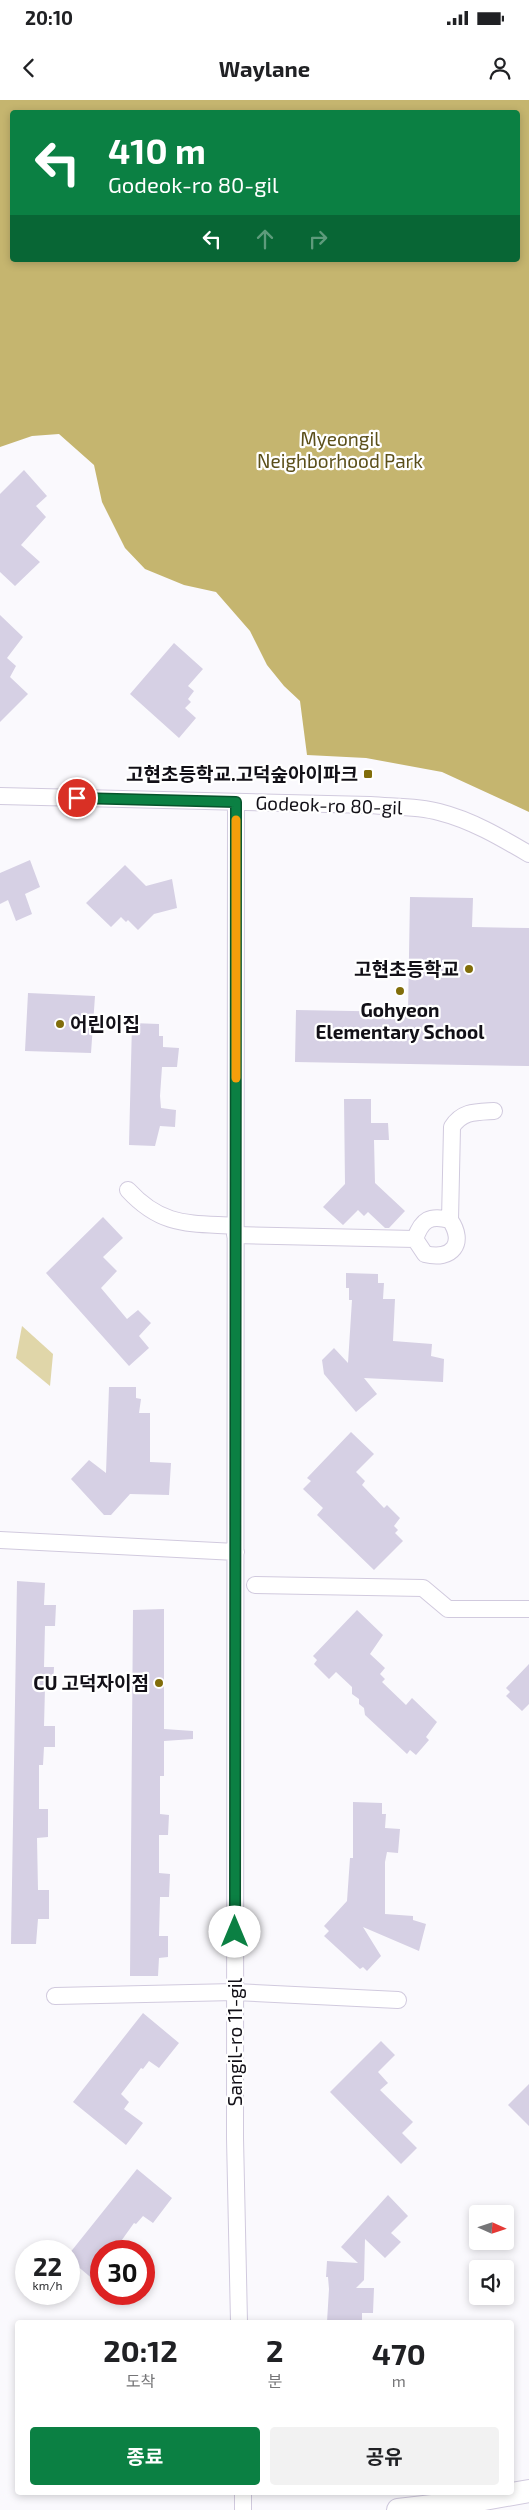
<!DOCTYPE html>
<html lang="ko">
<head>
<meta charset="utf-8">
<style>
  body { margin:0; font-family:"Exo 2","Noto Sans KR",sans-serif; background:#f2f2f2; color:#202124; height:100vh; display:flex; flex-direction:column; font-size:19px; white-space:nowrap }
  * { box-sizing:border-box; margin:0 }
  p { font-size:16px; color:#757577 }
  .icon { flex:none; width:28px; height:28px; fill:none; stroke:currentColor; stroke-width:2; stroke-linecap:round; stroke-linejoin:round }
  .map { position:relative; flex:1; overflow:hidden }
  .side { position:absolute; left:15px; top:2220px; width:499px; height:175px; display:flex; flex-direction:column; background:#fff; border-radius:5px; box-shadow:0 2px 8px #0003 }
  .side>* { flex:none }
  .guide { position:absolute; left:10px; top:10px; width:510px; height:152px; border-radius:5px; box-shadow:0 2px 8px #0003; background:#0b8043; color:#fff; overflow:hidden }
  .needle { width:32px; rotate:93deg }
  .tools { position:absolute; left:469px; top:2105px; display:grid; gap:10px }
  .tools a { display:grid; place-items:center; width:45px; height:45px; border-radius:5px; background:#fff; box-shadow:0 2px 8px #0003; font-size:25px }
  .speed { position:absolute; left:15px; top:2140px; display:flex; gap:10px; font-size:25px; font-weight:700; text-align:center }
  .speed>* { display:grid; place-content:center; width:65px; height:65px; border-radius:50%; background:#fff; box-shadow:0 2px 8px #0003; line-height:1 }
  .speed small { font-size:12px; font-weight:400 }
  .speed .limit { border:8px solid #d22; background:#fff; color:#111 }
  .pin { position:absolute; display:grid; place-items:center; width:42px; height:42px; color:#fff; margin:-21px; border:2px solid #fff; border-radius:50%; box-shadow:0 1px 5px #0007 }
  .me { position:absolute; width:55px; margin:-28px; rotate:0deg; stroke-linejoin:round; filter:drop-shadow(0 0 4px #0008) }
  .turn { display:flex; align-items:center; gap:18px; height:105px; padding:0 15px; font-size:22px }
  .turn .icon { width:65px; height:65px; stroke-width:2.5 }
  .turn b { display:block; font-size:35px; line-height:42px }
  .lanes { display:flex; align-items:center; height:48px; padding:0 15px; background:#0003; justify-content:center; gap:25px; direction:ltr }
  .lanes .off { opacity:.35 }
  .eta { display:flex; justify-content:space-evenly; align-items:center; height:85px; text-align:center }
  .eta b { font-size:30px; font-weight:700; line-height:35px }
  .cta { display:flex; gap:10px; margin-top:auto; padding:10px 15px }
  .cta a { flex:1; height:58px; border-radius:5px; background:#0b8043; color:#fff; font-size:20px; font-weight:700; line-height:58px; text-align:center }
  .cta a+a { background:#f2f2f2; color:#202124 }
  .status { display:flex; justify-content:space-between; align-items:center; height:35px; padding:0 25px; background:#fff; direction:ltr }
  .status svg { height:14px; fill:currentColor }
  header { display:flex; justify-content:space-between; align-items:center; height:65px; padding:0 15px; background:#fff; font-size:22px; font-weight:700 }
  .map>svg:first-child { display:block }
  .green { fill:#e0d6a9 }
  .forest { fill:#c5b56f; fill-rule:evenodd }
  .building { fill:#d6d0e4 }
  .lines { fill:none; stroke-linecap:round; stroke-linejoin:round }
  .street-casing { stroke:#d1cade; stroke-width:18 }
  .secondary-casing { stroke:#d1cade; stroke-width:24 }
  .street { stroke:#fff; stroke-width:16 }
  .secondary { stroke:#fff; stroke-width:22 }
  .route-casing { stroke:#07532c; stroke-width:12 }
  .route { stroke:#0b8043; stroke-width:9 }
  .slow { stroke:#f59e0b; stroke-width:9 }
  .poi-dot { fill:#816d0a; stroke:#fff; stroke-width:2 }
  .labels { text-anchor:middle; stroke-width:4.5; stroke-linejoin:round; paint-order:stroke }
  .park-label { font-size:19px; fill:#5b4f1a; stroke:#fff }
  .poi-label { font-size:19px; font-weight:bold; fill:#121017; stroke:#fff; text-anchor:end }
  .street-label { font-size:19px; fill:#121017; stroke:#fff }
</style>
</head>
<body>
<div class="status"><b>20:10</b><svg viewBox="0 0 49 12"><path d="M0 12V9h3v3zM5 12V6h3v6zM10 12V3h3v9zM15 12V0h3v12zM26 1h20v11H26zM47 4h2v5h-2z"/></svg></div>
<header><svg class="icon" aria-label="back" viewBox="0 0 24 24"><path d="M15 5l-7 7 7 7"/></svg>Waylane<svg class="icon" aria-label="person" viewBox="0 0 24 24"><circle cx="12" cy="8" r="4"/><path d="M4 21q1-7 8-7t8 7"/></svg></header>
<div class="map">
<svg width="529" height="2410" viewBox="0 0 529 2410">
  <rect width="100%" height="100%" fill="#faf9fd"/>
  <path class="green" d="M22 1226 53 1254 50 1286 16 1258Z"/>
  <path class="forest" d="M0 0H529V712L442 672 366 658 307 655 300 601 284 586 267 565 250 531 216 492 184 485 145 469 125 448 102 402 94 365 59 334 32 336 0 347ZM12 12H518V160H12Z"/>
  <path class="building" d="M24 370 47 396 36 406 46 417 21 445 40 462 15 486 0 472V394Z
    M0 515 23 537 7 558 16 566 10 577 28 594 0 622Z
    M174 543 203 569 188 586 194 591 188 599 191 602 185 608 196 618 179 638 130 594Z
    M30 760 40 787 25 794 32 814 16 821 8 800 0 804V773Z
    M125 765 146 786 172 779 177 808 154 814 138 830 128 820 126 822 121 817 111 827 86 803Z
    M410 797 473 798 472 827 529 828V966L295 962 296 910 408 912Z
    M28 893 95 896 91 953 25 951Z
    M132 923 159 924V936H163V947L179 948 177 967H162L160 996 161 1008 176 1010 175 1027 160 1026 155 1046 129 1045Z
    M344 999H371V1023H388L389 1040H374L375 1083 405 1111 389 1128H385L368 1112 364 1116 358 1110 343 1125 323 1107 345 1084Z
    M103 1117 123 1138 103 1157 117 1171 101 1188 127 1219 138 1210 151 1223 139 1236 149 1248 129 1266 46 1173Z
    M346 1173 378 1174V1183H384L383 1199H395L393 1241 432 1244 431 1256 444 1259 443 1282 364 1278 377 1294 356 1312 324 1274 322 1260 334 1248 348 1263 352 1200H349V1188H346Z
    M109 1287H136V1298L141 1299 139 1313H150V1362L171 1363 169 1395 130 1394 111 1415H104L71 1379 89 1360 106 1373Z
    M351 1332 374 1354 356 1372 365 1381 362 1385 384 1408 387 1405 400 1418 394 1426 398 1430 395 1433 403 1441 374 1470 317 1415 323 1408 303 1389 311 1381 307 1378Z
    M17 1481 45 1483 44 1505H56L55 1526H45L44 1567H54L53 1587 45 1588 44 1626H55V1647H44L43 1665H39V1709H48V1737L37 1738 38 1790H49V1819H38L36 1844H11Z
    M164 1509V1629L193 1631V1639L164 1641V1676H160V1714L169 1715 168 1735H159V1773L170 1774 169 1797H160L159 1836H168V1857L159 1858 158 1876H130L133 1510Z
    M357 1510 383 1535 370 1554 385 1568 380 1574 385 1579 382 1582 406 1605 412 1598 437 1622 426 1637 429 1640 416 1655 410 1650 407 1654 365 1615 364 1608 359 1604V1599L352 1594V1587L336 1572 329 1579 314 1564 317 1560 313 1556Z
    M529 1564V1604L522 1611 506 1596 510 1592 506 1588Z
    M353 1702 382 1703V1714H386L385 1728 400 1729 398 1753 387 1752 385 1762V1814L413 1816V1820L426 1824 419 1851 363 1827 381 1856 367 1871 363 1867 360 1869 324 1836 329 1831 324 1826 347 1801 350 1758H353Z
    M143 1913 179 1943 159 1968 149 1961 143 1969 141 1968 121 1994 129 2002 124 2009 143 2023 126 2045 73 2002Z
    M381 1941 395 1955 378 1972 388 1983 380 1990 413 2022 402 2033 417 2048 401 2064 330 1992Z
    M529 1984V2026L508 2005Z
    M137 2069 172 2098 153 2123 143 2116 136 2124 134 2123 114 2151H101V2186L69 2159V2154Z
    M388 2095 408 2116 391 2133 401 2142 385 2158 365 2139 364 2180 356 2188H374L373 2213H362V2222H327L329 2189 328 2177H326L327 2161 358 2163 341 2147Z"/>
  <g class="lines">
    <defs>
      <path id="street" d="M0 696 370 705C392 707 417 706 439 712 471 720 500 737 529 754
        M236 702 235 2038 239 2222
        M128 1090C162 1127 189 1123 235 1126
        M450 1120 452 1027C462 1011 476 1012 494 1011
        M235 1135 415 1139 425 1154C452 1161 466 1143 450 1120 430 1115 422 1119 415 1139
        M0 1440 236 1452
        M255 1485 423 1488 448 1509H529
        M55 1896 235 1892 398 1900
        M243 2392V2410"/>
      <path id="secondary" d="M398 2410 467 2402 529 2391"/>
    </defs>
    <use href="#street" class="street-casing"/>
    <use href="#secondary" class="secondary-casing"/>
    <use href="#street" class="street"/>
    <use href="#secondary" class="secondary"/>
  </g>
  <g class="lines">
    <defs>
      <path id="route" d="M77 698 236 702 235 1832"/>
    </defs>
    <use href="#route" class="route-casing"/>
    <use href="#route" class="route"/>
    <path class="slow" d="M236 978V720"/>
  </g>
  <g class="poi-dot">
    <rect x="363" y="669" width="10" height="10" rx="2.5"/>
    <circle cx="469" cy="869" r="5"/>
    <circle cx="400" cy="891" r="5"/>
    <circle cx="60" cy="924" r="5"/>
    <circle cx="159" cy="1583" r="5"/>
  </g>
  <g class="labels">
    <g class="park-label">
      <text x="340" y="346">Myeongil<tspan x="340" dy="22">Neighborhood Park</tspan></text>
    </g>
    <g class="poi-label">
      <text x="358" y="681">고현초등학교.고덕숲아이파크</text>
      <text x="459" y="876">고현초등학교</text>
      <text x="400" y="917" text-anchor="middle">Gohyeon<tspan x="400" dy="22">Elementary School</tspan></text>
      <text x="70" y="931" text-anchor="start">어린이집</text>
      <text x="149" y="1590">CU 고덕자이점</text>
    </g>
    <g class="street-label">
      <text transform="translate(329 705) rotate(2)" y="7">Godeok-ro 80-gil</text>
      <text transform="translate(235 1942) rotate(-90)" y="7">Sangil-ro 11-gil</text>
    </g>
  </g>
</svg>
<div class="tools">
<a><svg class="needle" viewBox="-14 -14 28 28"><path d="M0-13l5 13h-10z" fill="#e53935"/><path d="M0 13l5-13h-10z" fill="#757577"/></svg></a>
<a><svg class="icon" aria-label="sound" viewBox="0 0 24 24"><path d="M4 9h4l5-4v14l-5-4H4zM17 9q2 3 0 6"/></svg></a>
</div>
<div class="speed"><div>22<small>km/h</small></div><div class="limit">30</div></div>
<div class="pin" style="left:77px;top:698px;background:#d93025"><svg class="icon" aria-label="arrive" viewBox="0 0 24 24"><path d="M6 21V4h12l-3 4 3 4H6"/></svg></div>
<svg class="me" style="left:235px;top:1832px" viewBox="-20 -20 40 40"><circle r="19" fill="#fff"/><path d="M0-13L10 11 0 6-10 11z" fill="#0b8043"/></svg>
<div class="guide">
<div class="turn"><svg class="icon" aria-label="left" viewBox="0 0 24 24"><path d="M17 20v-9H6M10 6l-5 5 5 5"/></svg><div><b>410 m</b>Godeok-ro 80-gil</div></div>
<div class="lanes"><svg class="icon" aria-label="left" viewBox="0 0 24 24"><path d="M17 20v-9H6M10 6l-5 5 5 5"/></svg><svg class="icon off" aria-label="ahead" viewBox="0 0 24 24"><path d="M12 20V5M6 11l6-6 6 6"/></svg><svg class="icon off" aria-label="right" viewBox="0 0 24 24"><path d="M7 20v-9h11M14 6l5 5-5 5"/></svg></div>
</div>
<section class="side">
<div class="eta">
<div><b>20:12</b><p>도착</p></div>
<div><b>2</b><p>분</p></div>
<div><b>470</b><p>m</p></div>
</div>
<div class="cta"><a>종료</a><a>공유</a></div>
</section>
</div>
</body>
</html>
